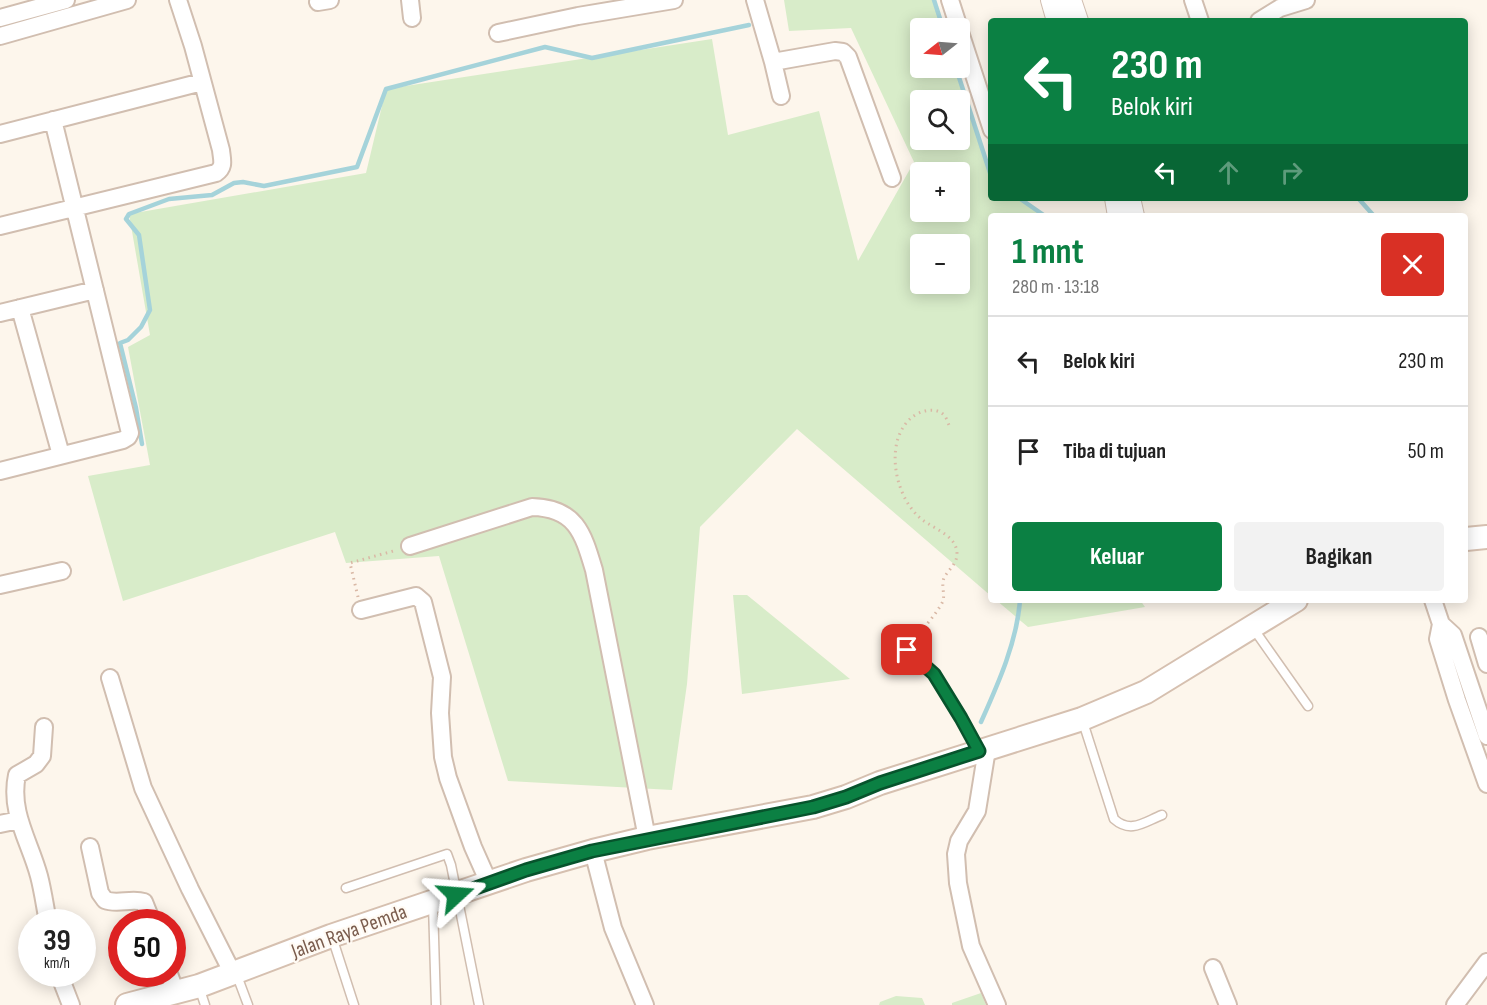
<!DOCTYPE html>
<html lang="id">
<head>
<meta charset="utf-8">
<style>
  body { margin:0; font-family:"Sofia Sans Condensed",sans-serif; background:#f2f2f2; color:#222; height:100vh; display:flex; flex-direction:column; font-size:22px; white-space:nowrap }
  * { box-sizing:border-box; margin:0 }
  p { font-size:20px; color:#767676 }
  .icon { flex:none; width:33px; height:33px; fill:none; stroke:currentColor; stroke-width:2; stroke-linecap:round; stroke-linejoin:round }
  .map { position:relative; flex:1; overflow:hidden }
  .details { position:absolute; left:988px; top:213px; width:480px; height:390px; display:flex; flex-direction:column; background:#fff; border-radius:6px; box-shadow:0 3px 15px #0003 }
  .details>* { flex:none }
  .hud { position:absolute; left:988px; top:18px; width:480px; height:183px; border-radius:6px; box-shadow:0 3px 15px #0003; background:#0b8043; color:#fff; overflow:hidden }
  .needle { width:39px; rotate:253deg }
  .tools { position:absolute; left:910px; top:18px; display:grid; gap:12px }
  .tools a { display:grid; place-items:center; width:60px; height:60px; border-radius:6px; background:#fff; box-shadow:0 3px 15px #0003; font-size:30px }
  .speed { position:absolute; left:18px; top:909px; display:flex; gap:12px; font-size:30px; font-weight:700; text-align:center }
  .speed>* { display:grid; place-content:center; width:78px; height:78px; border-radius:50%; background:#fff; box-shadow:0 3px 15px #0003; line-height:1 }
  .speed small { font-size:15px; font-weight:400 }
  .speed .limit { border:9px solid #d22; background:#fff; color:#111 }
  .pin { position:absolute; display:grid; place-items:center; width:51px; height:51px; color:#fff; margin:-26px; border-radius:12px; box-shadow:0 3px 9px #0006 }
  .me { position:absolute; width:66px; margin:-33px; rotate:71deg; stroke-linejoin:round; filter:drop-shadow(0 0 4px #0008) }
  .turn { display:flex; align-items:center; gap:21px; height:126px; padding:0 24px; font-size:27px }
  .turn .icon { width:78px; height:78px; stroke-width:2.5 }
  .turn b { display:block; font-size:42px; line-height:51px }
  .lanes { display:flex; align-items:center; height:57px; padding:0 24px; background:#0003; justify-content:center; gap:30px; direction:ltr }
  .lanes .off { opacity:.35 }
  .round { display:grid; place-items:center; flex:none; width:63px; height:63px; border-radius:6px; background:#f2f2f2 }
  .summary { display:flex; align-items:center; justify-content:space-between; height:102px; padding:0 24px }
  h1 { font-size:36px; font-weight:700; line-height:45px; color:#0b8043 }
  .action { display:flex; gap:12px; margin-top:auto; padding:12px 24px }
  .action a { flex:1; height:69px; border-radius:6px; background:#0b8043; color:#fff; font-size:24px; font-weight:700; line-height:69px; text-align:center }
  .action a+a { background:#f2f2f2; color:#222 }
  ul { padding:0; list-style:none }
  li { display:flex; align-items:center; gap:18px; height:90px; padding:0 24px; border-top:2px solid #e0e0e0 }
  li div { flex:1 }
  li b { display:block; font-size:22px }
  li em { font-style:normal }
  .map>svg:first-child { display:block }
  .green { fill:#d8ecc9; fill-rule:evenodd }
  .lines { fill:none; stroke-linecap:round; stroke-linejoin:round }
  .stream { stroke:#a5d3da; stroke-width:4.5 }
  .service-casing { stroke:#d1beb0; stroke-width:11 }
  .minor-casing { stroke:#d1beb0; stroke-width:20 }
  .tertiary-casing { stroke:#d1beb0; stroke-width:22 }
  .secondary-casing { stroke:#d6c0b0; stroke-width:26 }
  .path { stroke:#d9b8a5; stroke-width:3; stroke-dasharray:1.5 4.5; stroke-linecap:butt }
  .service { stroke:#fff; stroke-width:8 }
  .minor { stroke:#fff; stroke-width:16 }
  .tertiary { stroke:#fff; stroke-width:20 }
  .secondary { stroke:#fff; stroke-width:22 }
  .route-casing { stroke:#07532c; stroke-width:15 }
  .route { stroke:#0b8043; stroke-width:10 }
  .labels { text-anchor:middle; stroke-width:4.5; stroke-linejoin:round; paint-order:stroke }
  .street-label { font-size:21px; fill:#7a5c4d; stroke:#fffaf3 }
</style>
</head>
<body>
<div class="map">
<svg width="1487" height="1005" viewBox="0 0 1487 1005">
  <rect width="100%" height="100%" fill="#fdf6ec"/>
  <path class="green" d="M784 0H933L942 28H921V68H955L991 179 992 198H1021L1048 216H992L991 596 797 429 700 527 687 684 672 790 508 781 439 556 346 563 335 532 123 601 88 476 150 465 128 347 150 335 129 214 366 173 386 89 712 39 728 135 819 111 858 261 914 162 851 28 789 31ZM921 100H960V140H921ZM921 172H960V212H921ZM921 244H960V284H921Z
    M733 595H747L850 679 742 694Z
    M996 600H1140L1145 607 1028 627Z
    M981 993 986 1005H952V1003Z
    M896 996 922 998 925 1005H879L880 1002Z"/>
  <g class="lines">
    <path class="stream" d="M934 0 943 28
      M956 68 992 179
      M1019 198 1045 216
      M1358 198 1374 216
      M142 444 136 408 120 343 128 340 141 327 150 310 139 235 126 219 129 214 169 199 212 195 234 183 243 182 264 186 357 167 386 89 545 47 592 58 749 25
      M981 722C998 684 1017 642 1020 600"/>
    <defs>
      <path id="service" d="M1253 628 1308 706
        M907 650 934 674 961 718 979 751
        M1082 719 1114 819C1131 834 1144 822 1162 815
        M346 888 447 854 451 865 479 1005
        M433 904 436 1005
        M332 937 354 1005
        M236 973 248 1005
        M199 987 205 1005"/>
      <path id="minor" d="M410 0 412 18
        M755 0 773 62 835 51 843 52 848 57 892 178
        M950 0 959 28
        M1193 0 1200 21
        M318 2 330 0
        M0 18 66 0
        M1259 21 1280 8 1306 0
        M960 32 992 130
        M498 33 578 16 674 0
        M0 36 127 0
        M773 62 781 96
        M0 134 202 82
        M0 226 216 173C225 167 222 160 221 150L193 46 178 0
        M20 308 61 455
        M0 313 95 290
        M0 471 123 440 128 437 130 433 53 120
        M410 546 532 507C576 508 583 533 594 570L647 838
        M0 585 62 571
        M1433 600 1441 624 1453 635 1487 736
        M361 610 416 596 423 602 442 677 440 713 443 757 448 778 473 847 489 883
        M1441 624 1438 639 1457 700 1487 784
        M1479 637 1487 664
        M110 678 143 788 190 889 233 974
        M44 727 42 756 36 764 17 775C9 812 30 842 39 876 43 891 45 907 48 922
        M987 749 977 811 959 841 956 854 958 883 971 946 997 1005
        M0 824 19 820
        M90 847 100 893 105 900C117 905 131 898 144 902L152 922
        M593 851 613 928 645 1005
        M1213 968 1228 1005
        M59 974 71 1005
        M169 974 176 993
        M1455 1005 1487 962"/>
      <path id="tertiary" d="M1051 0 1057 21
        M1071 0 1078 21
        M1115 198 1118 216
        M1130 198 1134 216"/>
      <path id="secondary" d="M1466 539 1487 537
        M127 1005 199 986 331 936 526 870 593 851 647 838 813 807 846 797 880 783 1082 719 1146 692 1296 600"/>
    </defs>
    <use href="#service" class="service-casing"/>
    <use href="#minor" class="minor-casing"/>
    <use href="#tertiary" class="tertiary-casing"/>
    <use href="#secondary" class="secondary-casing"/>
    <path class="path" d="M358 597 350 563 397 550
      M913 642C921 630 937 614 943 601 945 594 941 585 944 578 948 570 957 564 957 554 957 533 928 528 916 514 894 491 885 441 911 418 919 411 935 406 944 415 947 418 948 424 950 427"/>
    <use href="#service" class="service"/>
    <use href="#minor" class="minor"/>
    <use href="#tertiary" class="tertiary"/>
    <use href="#secondary" class="secondary"/>
  </g>
  <g class="lines">
    <defs>
      <path id="route" d="M456 895 526 870 592 851 813 807 846 797 880 783 979 751 961 718 934 674 907 650"/>
    </defs>
    <use href="#route" class="route-casing"/>
    <use href="#route" class="route"/>
  </g>
  <g class="labels">
    <g class="street-label">
      <text transform="translate(349 931) rotate(-20)" y="7">Jalan Raya Pemda</text>
    </g>
  </g>
</svg>
<div class="tools">
<a><svg class="needle" viewBox="-14 -14 28 28"><path d="M0-13l5 13h-10z" fill="#e53935"/><path d="M0 13l5-13h-10z" fill="#767676"/></svg></a>
<a><svg class="icon" aria-label="search" viewBox="0 0 24 24"><circle cx="10" cy="10" r="6"/><path d="M15 15l6 6"/></svg></a>
<a>+</a>
<a>−</a>
</div>
<div class="speed"><div>39<small>km/h</small></div><div class="limit">50</div></div>
<div class="pin" style="left:907px;top:650px;background:#d93025"><svg class="icon" aria-label="arrive" viewBox="0 0 24 24"><path d="M6 21V4h12l-3 4 3 4H6"/></svg></div>
<svg class="me" style="left:456px;top:895px" viewBox="-20 -20 40 40"><path d="M0-17L14 15 0 8-14 15z" fill="#0b8043" stroke="#fff" stroke-width="4"/></svg>
<div class="hud">
<div class="turn"><svg class="icon" aria-label="left" viewBox="0 0 24 24"><path d="M17 20v-9H6M10 6l-5 5 5 5"/></svg><div><b>230 m</b>Belok kiri</div></div>
<div class="lanes"><svg class="icon" aria-label="left" viewBox="0 0 24 24"><path d="M17 20v-9H6M10 6l-5 5 5 5"/></svg><svg class="icon off" aria-label="ahead" viewBox="0 0 24 24"><path d="M12 20V5M6 11l6-6 6 6"/></svg><svg class="icon off" aria-label="right" viewBox="0 0 24 24"><path d="M7 20v-9h11M14 6l5 5-5 5"/></svg></div>
</div>
<section class="details">
<div class="summary"><div><h1>1 mnt</h1><p>280 m · 13:18</p></div><a class="round" style="background:#d93025;color:#fff"><svg class="icon" aria-label="close" viewBox="0 0 24 24"><path d="M6 6l12 12M18 6L6 18"/></svg></a></div>
<ul>
<li><svg class="icon" aria-label="left" viewBox="0 0 24 24"><path d="M17 20v-9H6M10 6l-5 5 5 5"/></svg><div><b>Belok kiri</b></div><em>230 m</em></li>
<li><svg class="icon" aria-label="arrive" viewBox="0 0 24 24"><path d="M6 21V4h12l-3 4 3 4H6"/></svg><div><b>Tiba di tujuan</b></div><em>50 m</em></li>
</ul>
<div class="action"><a>Keluar</a><a>Bagikan</a></div>
</section>
</div>
</body>
</html>
